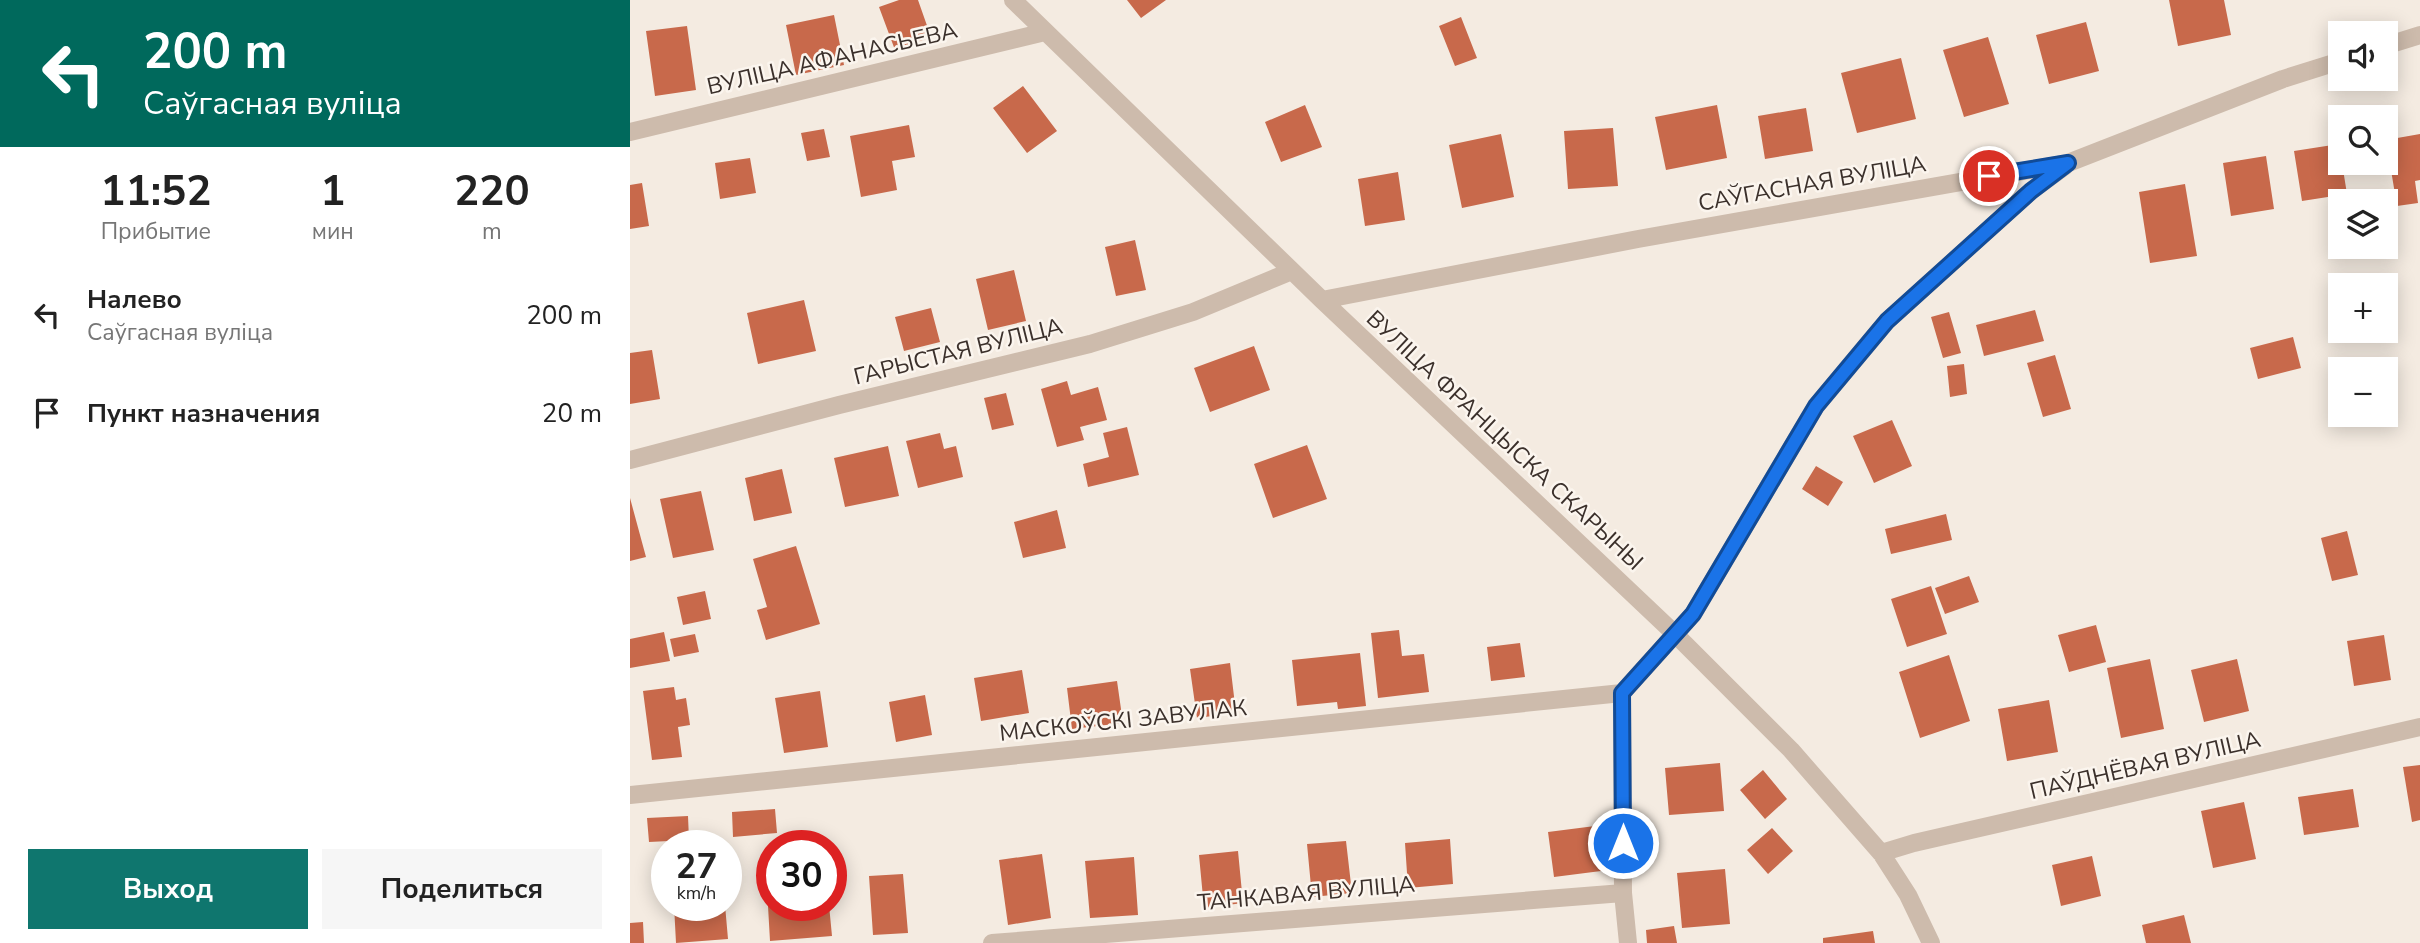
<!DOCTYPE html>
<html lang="ru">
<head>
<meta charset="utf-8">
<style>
  body { margin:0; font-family:"Nunito Sans",sans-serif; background:#f6f6f6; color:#222; height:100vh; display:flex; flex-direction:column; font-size:26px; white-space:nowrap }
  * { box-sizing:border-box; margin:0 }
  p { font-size:23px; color:#767676 }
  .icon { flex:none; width:38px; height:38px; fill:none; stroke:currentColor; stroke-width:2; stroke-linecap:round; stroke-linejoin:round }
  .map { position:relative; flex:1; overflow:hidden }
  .details { display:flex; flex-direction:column; background:#fff; width:630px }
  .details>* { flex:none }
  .banner { background:#00695c; color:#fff; overflow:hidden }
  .controls { position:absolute; left:1698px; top:21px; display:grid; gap:14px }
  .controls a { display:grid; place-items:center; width:70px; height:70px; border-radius:0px; background:#fff; box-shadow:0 4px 18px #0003; font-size:35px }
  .speed { position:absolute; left:21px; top:830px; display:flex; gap:14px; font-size:35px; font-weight:700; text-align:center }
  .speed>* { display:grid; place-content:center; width:91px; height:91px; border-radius:50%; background:#fff; box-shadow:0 4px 18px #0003; line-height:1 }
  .speed small { font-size:18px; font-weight:400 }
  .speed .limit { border:10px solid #d22; background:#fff; color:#111 }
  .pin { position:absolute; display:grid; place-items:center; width:60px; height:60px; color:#fff; margin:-30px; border:4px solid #fff; border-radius:50%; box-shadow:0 2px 7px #0007 }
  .me { position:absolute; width:77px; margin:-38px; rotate:0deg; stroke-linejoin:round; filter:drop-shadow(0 0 5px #0008) }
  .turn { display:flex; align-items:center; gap:24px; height:147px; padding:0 28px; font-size:32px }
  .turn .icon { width:91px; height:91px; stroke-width:2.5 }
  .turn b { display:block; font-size:49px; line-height:60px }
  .eta { display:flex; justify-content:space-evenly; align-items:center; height:119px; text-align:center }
  .eta b { font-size:42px; font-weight:700; line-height:49px }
  .primary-button { display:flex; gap:14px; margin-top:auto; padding:14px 28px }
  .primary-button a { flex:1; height:80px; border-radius:0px; background:#0f766e; color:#fff; font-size:28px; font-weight:700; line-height:80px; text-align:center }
  .primary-button a+a { background:#f6f6f6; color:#222 }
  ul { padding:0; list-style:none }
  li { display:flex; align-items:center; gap:21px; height:98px; padding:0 28px }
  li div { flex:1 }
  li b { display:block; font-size:26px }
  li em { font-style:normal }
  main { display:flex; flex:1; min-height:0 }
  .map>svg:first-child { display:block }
  .building { fill:#c8694b }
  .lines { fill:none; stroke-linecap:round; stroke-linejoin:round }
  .street { stroke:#cdbbac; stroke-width:18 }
  .route-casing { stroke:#114b97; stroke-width:18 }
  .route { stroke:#1a73e8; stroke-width:12 }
  .labels { text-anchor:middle; stroke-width:5; stroke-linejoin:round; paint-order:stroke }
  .street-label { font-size:23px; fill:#3b302b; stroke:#fbf5ee }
</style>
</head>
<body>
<main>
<section class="details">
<div class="banner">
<div class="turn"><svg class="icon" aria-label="left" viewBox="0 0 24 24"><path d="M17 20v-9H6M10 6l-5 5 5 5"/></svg><div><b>200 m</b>Саўгасная вуліца</div></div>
</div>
<div class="eta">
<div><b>11:52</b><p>Прибытие</p></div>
<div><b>1</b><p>мин</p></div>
<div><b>220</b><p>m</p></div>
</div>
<ul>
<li><svg class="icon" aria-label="left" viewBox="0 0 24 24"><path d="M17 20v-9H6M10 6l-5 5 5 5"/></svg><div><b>Налево</b><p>Саўгасная вуліца</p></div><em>200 m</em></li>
<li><svg class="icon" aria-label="arrive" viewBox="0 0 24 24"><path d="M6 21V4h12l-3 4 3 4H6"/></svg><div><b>Пункт назначения</b></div><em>20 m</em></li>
</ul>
<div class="primary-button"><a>Выход</a><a>Поделиться</a></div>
</section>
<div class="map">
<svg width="1790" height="943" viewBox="0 0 1790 943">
  <rect width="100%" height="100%" fill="#f4ebe1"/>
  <path class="building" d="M269 0H288L301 37 265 50 249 7Z
    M497 0H536L511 18Z
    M1539 0H1594L1601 35 1548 46Z
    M204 15 214 65 166 75 156 25Z
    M831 17 847 58 825 66 809 26Z
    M1456 22 1469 71 1419 84 1406 35Z
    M57 26 66 90 25 96 16 31Z
    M1358 37 1379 104 1334 117 1313 50Z
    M1271 58 1286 119 1227 133 1211 73Z
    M393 86 427 131 397 153 363 108Z
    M675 105 692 147 651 162 635 122Z
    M1087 105 1097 158 1036 170 1025 117Z
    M1176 108 1183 151 1135 159 1128 116Z
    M279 125 285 157 262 161 267 190 231 197 220 136Z
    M983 128 988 186 938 189 934 131Z
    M194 129 200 157 177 161 171 133Z
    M871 134 884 197 832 208 819 145Z
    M1790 134V180L1785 181 1788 203 1767 206 1756 140Z
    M1709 144 1710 163H1712L1717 194 1672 201 1664 151Z
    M1636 156 1644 209 1601 216 1593 163Z
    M120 158 126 193 90 199 85 163Z
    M768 172 775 220 735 226 728 179Z
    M12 183 19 226 0 229V185Z
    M1555 184 1567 256 1520 263 1509 192Z
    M505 240 516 290 486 296 475 247Z
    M384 270 396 321 358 330 346 279Z
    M174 300 186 351 128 364 117 313Z
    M301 308 310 342 274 351 265 317Z
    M1405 310 1414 341 1354 356 1346 325Z
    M1319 312 1331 353 1313 358 1301 317Z
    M1663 337 1671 368 1628 379 1620 348Z
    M624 346 640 390 580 412 564 368Z
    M22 350 30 399 0 404V353Z
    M1425 355 1441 409 1413 417 1397 363Z
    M1334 364 1337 394 1320 397 1317 366Z
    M437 381 441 395 468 387 477 420 450 427 454 440 427 447 411 389Z
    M376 393 384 425 362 430 354 398Z
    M1262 420 1282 466 1244 483 1223 436Z
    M497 427 509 475 458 487 453 464 479 457 473 433Z
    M310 433 314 449 326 446 333 477 288 488 276 441Z
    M677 445 697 499 643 518 624 464Z
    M258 446 269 496 215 507 204 458Z
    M1186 466 1213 482 1198 506 1172 489Z
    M152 469 162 513 124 521 115 478Z
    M71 491 84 550 43 558 30 499Z
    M0 498 16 557 0 561Z
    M427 510 436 548 393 558 384 522Z
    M1316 514 1322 540 1261 554 1255 529Z
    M1717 531 1728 575 1702 581 1691 538Z
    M166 546 190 624 136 640 127 610 137 607 123 559Z
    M1339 576 1349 602 1315 614 1305 588Z
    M1301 586 1317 634 1277 647 1261 599Z
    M75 591 81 619 53 625 47 597Z
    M1466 625 1476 662 1439 672 1428 635Z
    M769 630 772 656 794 654 799 692 748 698 741 633Z
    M34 632 40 661 0 668V639Z
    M65 634 69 652 44 657 40 639Z
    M1754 635 1761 680 1724 686 1717 641Z
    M890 643 895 677 861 681 857 647Z
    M730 653 736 706 708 709 707 702 667 706 662 660Z
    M1319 655 1340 721 1290 738 1269 672Z
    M1520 659 1534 729 1491 738 1477 668Z
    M1607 659 1619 711 1574 722 1561 670Z
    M600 663 606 713 567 718 560 669Z
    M392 670 399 713 351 721 344 678Z
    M487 681 493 723 442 729 437 688Z
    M44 687 46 700 56 698 60 725 48 727 52 757 22 760 13 691Z
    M190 691 198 747 154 753 145 698Z
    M295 695 302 735 266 742 259 702Z
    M1419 700 1428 752 1377 761 1368 709Z
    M1090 763 1094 811 1039 815 1035 768Z
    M1790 765V820L1782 822 1773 767Z
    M1133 770 1157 799 1135 819 1110 790Z
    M1723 789 1729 827 1674 835 1668 797Z
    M1614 802 1626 859 1583 868 1571 811Z
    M145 809 147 833 103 837 102 812Z
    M58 816 59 840 19 842 17 818Z
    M965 826 971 871 924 877 918 832Z
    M1142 828 1163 851 1138 874 1117 850Z
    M820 839 823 884 778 888 775 843Z
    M716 841 722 893 682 897 677 844Z
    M608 851 613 903 574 908 569 855Z
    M412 854 421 918 378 925 369 860Z
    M1462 856 1471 896 1431 906 1422 865Z
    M504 857 508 915 460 918 455 861Z
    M1095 869 1100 924 1052 928 1047 873Z
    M273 874 278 933 243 935 239 876Z
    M44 905H95L98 939 46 943Z
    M158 905H199L202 936 140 941 138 906Z
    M1554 915 1561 943H1516L1512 925Z
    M13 922 14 943H0V923Z
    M1044 926 1047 943H1017L1016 930Z
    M1243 931 1245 943H1193V938Z"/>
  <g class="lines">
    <path class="street" d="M383 0 692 300 1046 635 1161 750 1251 853 1278 895 1301 943
      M1755 46 1790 35
      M0 132 415 32
      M692 300 1008 239 1438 163 1653 79 1710 61
      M0 460 209 405 460 344 563 312 662 271
      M0 795 992 693
      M1251 853 1284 843 1790 727
      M362 943 993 893
      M998 943 993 893 992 693 1063 614 1186 406 1257 321 1401 191 1435 166"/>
  </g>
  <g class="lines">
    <defs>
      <path id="route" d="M993 843 992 693 1063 614 1186 406 1257 321 1401 191 1438 163 1359 176"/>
    </defs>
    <use href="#route" class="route-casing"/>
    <use href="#route" class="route"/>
  </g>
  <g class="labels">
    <g class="street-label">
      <text transform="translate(202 58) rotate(-13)" y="8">ВУЛІЦА АФАНАСЬЕВА</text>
      <text transform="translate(1182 183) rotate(-10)" y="8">САЎГАСНАЯ ВУЛІЦА</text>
      <text transform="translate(328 351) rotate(-14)" y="8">ГАРЫСТАЯ ВУЛІЦА</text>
      <text transform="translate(875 440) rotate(43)" y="8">ВУЛІЦА ФРАНЦЫСКА СКАРЫНЫ</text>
      <text transform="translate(493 720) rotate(-6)" y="8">МАСКОЎСКІ ЗАВУЛАК</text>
      <text transform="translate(1515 765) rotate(-13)" y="8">ПАЎДНЁВАЯ ВУЛІЦА</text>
      <text transform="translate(676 893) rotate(-5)" y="8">ТАНКАВАЯ ВУЛІЦА</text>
    </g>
  </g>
</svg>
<div class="controls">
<a><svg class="icon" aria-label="sound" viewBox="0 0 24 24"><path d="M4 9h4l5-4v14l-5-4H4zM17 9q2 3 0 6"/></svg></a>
<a><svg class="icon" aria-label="search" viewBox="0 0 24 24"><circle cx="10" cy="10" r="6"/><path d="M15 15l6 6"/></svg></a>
<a><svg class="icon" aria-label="layers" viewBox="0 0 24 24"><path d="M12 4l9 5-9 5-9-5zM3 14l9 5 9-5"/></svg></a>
<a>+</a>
<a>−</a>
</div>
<div class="speed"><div>27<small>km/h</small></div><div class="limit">30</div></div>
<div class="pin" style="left:1359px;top:176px;background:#d93025"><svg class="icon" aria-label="arrive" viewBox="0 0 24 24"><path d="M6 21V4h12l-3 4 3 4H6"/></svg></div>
<svg class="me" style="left:993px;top:843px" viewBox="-20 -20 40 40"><circle r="17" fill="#1a73e8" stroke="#fff" stroke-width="3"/><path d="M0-11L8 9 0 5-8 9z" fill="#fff"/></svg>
</div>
</main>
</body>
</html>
